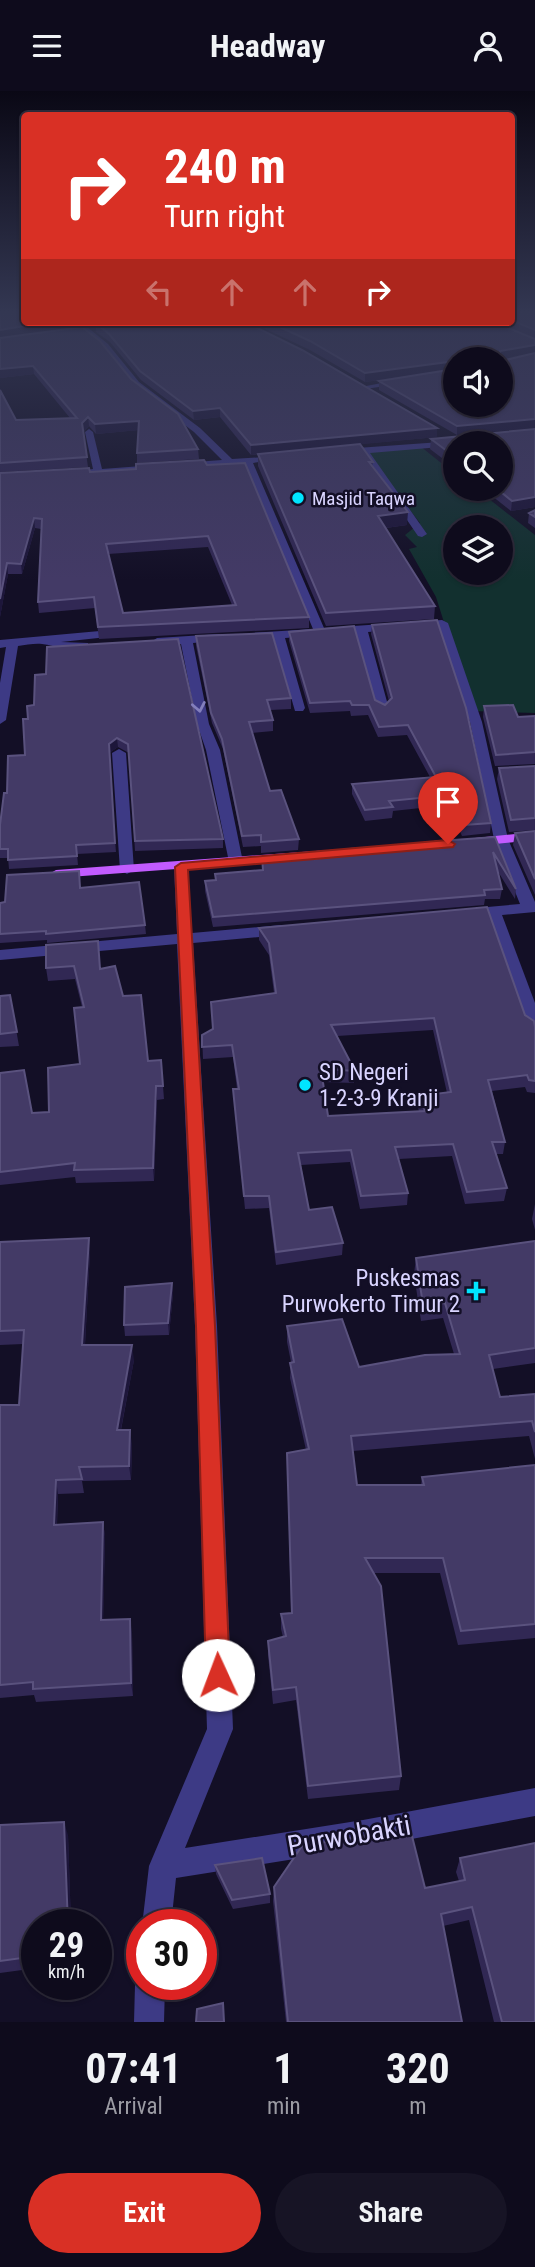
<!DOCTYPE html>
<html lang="en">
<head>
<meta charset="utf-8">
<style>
  body { margin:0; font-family:"Roboto Condensed",sans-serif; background:#171425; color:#f1f3f6; height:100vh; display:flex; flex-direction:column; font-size:26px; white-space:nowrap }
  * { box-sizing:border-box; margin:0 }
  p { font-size:23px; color:#9b9ba3 }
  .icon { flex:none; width:38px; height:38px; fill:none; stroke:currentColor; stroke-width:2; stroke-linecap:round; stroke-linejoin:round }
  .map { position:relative; height:1931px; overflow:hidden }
  .details { display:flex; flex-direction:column; background:#0e0b1c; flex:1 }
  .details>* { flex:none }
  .banner { position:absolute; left:21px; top:21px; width:494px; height:214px; border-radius:7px; box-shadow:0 2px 5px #0004,0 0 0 2px #2e2b3b; background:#d93025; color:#fff; overflow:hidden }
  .fabs { position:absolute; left:443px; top:256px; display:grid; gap:14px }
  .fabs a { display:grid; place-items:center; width:70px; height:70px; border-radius:50%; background:#0e0b1c; box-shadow:0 2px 5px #0004,0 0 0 2px #2e2b3b; font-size:35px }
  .speed { position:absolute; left:21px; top:1818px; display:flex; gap:14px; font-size:35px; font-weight:700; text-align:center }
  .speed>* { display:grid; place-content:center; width:91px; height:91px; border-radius:50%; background:#0e0b1c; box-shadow:0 2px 5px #0004,0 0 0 2px #2e2b3b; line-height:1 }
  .speed small { font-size:18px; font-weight:400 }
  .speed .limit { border:10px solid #d22; background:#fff; color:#111 }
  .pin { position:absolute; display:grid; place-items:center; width:60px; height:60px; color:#fff; margin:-72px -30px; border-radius:50% 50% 50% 0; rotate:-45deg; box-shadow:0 0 7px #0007 }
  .pin .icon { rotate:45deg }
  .me { position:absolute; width:77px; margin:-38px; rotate:358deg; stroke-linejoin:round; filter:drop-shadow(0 0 5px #0008) }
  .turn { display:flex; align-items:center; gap:24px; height:147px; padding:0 28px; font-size:32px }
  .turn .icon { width:91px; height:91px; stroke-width:2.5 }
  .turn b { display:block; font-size:49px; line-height:60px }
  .lanes { display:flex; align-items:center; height:66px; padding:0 28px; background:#0003; justify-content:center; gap:35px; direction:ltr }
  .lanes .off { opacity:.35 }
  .eta { display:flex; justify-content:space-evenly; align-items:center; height:119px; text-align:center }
  .eta b { font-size:42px; font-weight:700; line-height:49px }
  .button { display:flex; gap:14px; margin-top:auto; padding:14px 28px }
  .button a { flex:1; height:80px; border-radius:42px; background:#d93025; color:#fff; font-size:28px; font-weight:700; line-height:80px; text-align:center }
  .button a+a { background:#171425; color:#f1f3f6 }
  header { display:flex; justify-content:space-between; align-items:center; height:91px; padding:0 28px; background:#0e0b1c; font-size:32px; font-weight:700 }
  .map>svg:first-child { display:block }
  .green { fill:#12302f; fill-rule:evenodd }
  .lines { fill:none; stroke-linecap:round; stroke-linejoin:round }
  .minor { fill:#3d3a85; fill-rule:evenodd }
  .major { fill:#c25bff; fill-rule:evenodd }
  .wall { fill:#312854; fill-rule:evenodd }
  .shaded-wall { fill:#1d163a }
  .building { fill:#433a66; stroke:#5a527e; stroke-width:2; fill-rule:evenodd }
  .oneway { stroke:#837fbc }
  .route { fill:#d93025; stroke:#8d1f18; stroke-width:2 }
  .poi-dot { fill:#00e5ff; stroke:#130f26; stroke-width:2.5 }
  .labels { text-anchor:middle; stroke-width:5; stroke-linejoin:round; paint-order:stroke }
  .far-poi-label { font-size:19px; fill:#d9d4ff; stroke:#130f26; text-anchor:start }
  .poi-label { font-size:23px; fill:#d9d4ff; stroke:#130f26; text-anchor:start }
  .near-street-label { font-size:28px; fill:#d9d4ff; stroke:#130f26 }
</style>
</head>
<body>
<header><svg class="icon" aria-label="menu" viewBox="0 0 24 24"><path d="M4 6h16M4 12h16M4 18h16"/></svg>Headway<svg class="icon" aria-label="person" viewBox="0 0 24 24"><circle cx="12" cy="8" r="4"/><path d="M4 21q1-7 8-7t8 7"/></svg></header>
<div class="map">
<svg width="535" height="1931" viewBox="0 0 535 1931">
  <rect width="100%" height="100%" fill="#130f26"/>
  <path class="green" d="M420 355 455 383V397H475L535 444V622L472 620 436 506 409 458 417 456 405 444 420 432 364 360ZM455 436H500V481H455Z"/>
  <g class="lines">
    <path class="minor" d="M81 236H87L108 253 139 291 200 337 232 368 284 365 286 367 253 372 324 537 442 529 448 532 482 631 508 748 535 811V821L502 824 535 912V941L526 935 487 825 465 828 457 823 465 818 520 813 494 748 470 631 438 536 368 541 389 618 383 622 377 618 356 542 285 547 305 617 303 620H295L274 548 252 550 246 546 252 542 313 538 244 373 68 386 63 383 93 378 85 341 89 338 93 341 102 378 222 369 194 341 133 295 102 257 81 240Z
      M403 288 406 292 365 298 361 296Z
      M455 350 452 355 370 362 427 443 422 446 418 445 361 362 343 364 338 361 343 358Z
      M122 538 126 540V544L61 551 88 552V558C66 562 61 555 42 553 35 552 26 554 18 555L6 629 0 633V592L6 556 0 557V549Z
      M220 543 226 547 224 549 193 552 209 633 220 659 243 771 236 775 229 771 206 659 197 633 181 553 157 555 151 551 157 547Z
      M119 658 126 662 134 779 127 783 120 779 112 662Z
      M181 772 188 776 192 842 281 834 289 839 281 844 193 852 217 1235 233 1638 185 1757 363 1729 535 1697V1725L363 1757 176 1787 171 1834 142 1835 149 1775 207 1638 195 1235 177 853 0 869V859L177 843 174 776Z
      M142 1882V1894H165L164 1931H134L135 1894Z"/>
    <path class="major" d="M535 741V749L475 755 468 751 475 747Z
      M443 749 448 750 450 753 448 756 384 763 377 759 384 755Z
      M356 757 361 758 363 761 361 764 56 787 49 783 56 779Z"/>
  </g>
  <path class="wall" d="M511 218H535V262L500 268H455L500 313 457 344 379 299V290L444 280 365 291 310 259 251 231H511Z
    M96 232 437 346 360 353 373 371 372 376 407 434 386 437 435 515 434 528 326 535 258 375V363L331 356 251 364 220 326 194 329 141 289 110 251 96 241Z
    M0 247 131 288 198 358 199 368 137 372V362L138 339 96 343 89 335 83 341 88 376 0 381V299L16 329 70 327 34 283 0 287Z
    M535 338V416L511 420 482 397H500L455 352V377L430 358 431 348Z
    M136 378 309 526V537L99 548 95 517 39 522 38 511 41 438 35 437 22 483H8L0 526V382L90 381ZM208 456 232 514 123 522 108 463Z
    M535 419V437L528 432 529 422Z
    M372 534 491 732 490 742 462 745 448 714 393 720 392 727 365 730 352 703V693L430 686 407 644 378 646 368 624 351 625 350 620 310 622 289 550V541L375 609 385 614 389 610 371 543Z
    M196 545 291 607V618L270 619 273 629V640L252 642 270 700 299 748 298 759 261 762V755L243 756 223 658 212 632 196 555Z
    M47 556 223 748V757L135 760 129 662 118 656 109 662 116 761 77 763 78 774 9 778 8 767H0V734L7 702 25 664 28 628 46 583Z
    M484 615 518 626 535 625V673L495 675 483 626Z
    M535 675V739L509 741 497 688 499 677Z
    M535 740V804L513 754 515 742Z
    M495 746 516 798 515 808 497 779 502 798 500 808H485L484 814 213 836 205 800V790L215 789V783L263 779 262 766 315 768 407 759Z
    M80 797 145 834 146 843 47 852V849L0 852V812Z
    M259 837 525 924 535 936V1002L527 1001 525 996 492 1000 505 1051 503 1063H496L507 1097 504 1110 465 1113 452 1065 399 1068 408 1102 407 1114 360 1118 350 1071 301 1074 309 1119 343 1152 342 1164 276 1174 269 1117 245 1118 234 1011 233 998H237L233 966 203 968 202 944 274 902 269 864 259 849ZM433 939 447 1002 419 1005 418 1017 419 1020 328 1025 323 991 354 992 355 980 337 945Z
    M46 854 100 878 123 905 148 970 161 969 164 1008 157 1009 154 1090 76 1092 75 1086 0 1094V982L32 1022 49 1021 80 973 82 916 75 888 48 890 46 877Z
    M10 904 19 955 0 956V905Z
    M535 1113V1139L532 1128Z
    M535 1150V1272L493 1278 500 1306 535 1303V1368L529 1345 353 1360 357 1394H421L422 1386 535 1374V1547L458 1554 440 1482H373L401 1685 399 1699 308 1708 296 1609 273 1613 268 1564V1550L283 1546 281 1538V1523L291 1522 287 1362 306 1359 290 1287 291 1271 287 1251V1235L359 1276 454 1263 443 1227 421 1230 414 1183 416 1167Z
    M0 1151 90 1161 85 1254 134 1269 121 1339 132 1353 131 1389 82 1390 84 1402 58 1403 57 1434 103 1431 105 1445 103 1529 132 1541 133 1605 36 1611 34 1604 0 1607V1314H19L23 1253 0 1254Z
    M172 1192 173 1203 169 1244 125 1245 124 1234Z
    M0 1734 68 1744 71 1834H37V1877L0 1882Z
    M460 1767 535 1931H494L469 1829 443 1835 462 1931H286L273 1810 274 1796 425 1797 459 1790 456 1781Z
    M215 1774 270 1803V1812L233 1818 216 1783Z"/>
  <path class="shaded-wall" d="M48 231H99L0 247V239Z
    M535 254V262L498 268 500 260Z
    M455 270V278L365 291V282Z
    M33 275 34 283 0 287V278Z
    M220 317V326L194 329 193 320Z
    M88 326 89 335 82 342V332Z
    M535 328V337L457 344V335Z
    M139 330 140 339 96 343 95 333Z
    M437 337V346L251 364V354Z
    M535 406V416L511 420 512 410Z
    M408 421 407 434 378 438V425Z
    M34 427 35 437 22 483 21 473Z
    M7 472 8 483 0 526V508Z
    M117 647 118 656 109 662 116 761 109 653Z
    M156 995 157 1009 154 1090 153 1077Z
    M89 1147 90 1161 84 1269 82 1254Z
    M172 1192 173 1203 169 1244 168 1232Z
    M132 1254 134 1269 118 1353 117 1339Z
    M130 1339 132 1353 131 1389 129 1375Z
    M56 1389 58 1403 56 1448 54 1434Z
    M103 1431 105 1445 103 1542 101 1529Z
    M130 1528 132 1541 133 1605 131 1592Z
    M64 1731 68 1744 71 1834H68Z"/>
  <path class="building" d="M0 218H15L23 224 24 221V231H48L0 239Z
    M511 218H535V239L511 229Z
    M103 231H245L302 259 437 337 251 354 220 317 193 320 140 280 109 243 96 232Z
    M269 231H494L535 248V254L500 260 499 268H455V270L365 282 310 250Z
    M82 236 100 250 131 288 178 323 198 358 137 362 139 330 95 333 88 326 82 332 87 366 0 372V299L16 329 77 327 33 275 0 278V247Z
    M535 262V328L457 335 379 290 455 278V313H500V269L501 270Z
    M535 338V406L512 410 496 397H500V352H455V366L431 348Z
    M360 353 373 371H369L408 421 378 425 435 515 326 522 258 363Z
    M204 369 207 374 245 372 309 526 98 536 94 506 38 511 42 428 34 427 21 473 7 472 0 508V382L89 377 90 381 136 378V373ZM208 445 236 514 123 522 106 453Z
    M535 419V426L529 422Z
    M437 529 466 617 491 732 464 734 449 704 389 710 393 716 365 719 352 693 436 686 408 634 379 636 369 614H352L350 610 310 612 289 541 354 535 375 609 385 614 392 607 372 534Z
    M272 542 291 607 267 609 273 629 249 631 270 700 281 699 299 748 261 751V744L242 745 222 648 211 622 196 545Z
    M178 548 223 748 135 750 128 653 117 647 109 653 115 752 76 754 77 765 8 769V758H0V734L4 702H7L8 665 25 664 23 628H28L27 615 34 614 35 584 46 583 47 556Z
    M513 614 518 626 535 625V661L496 664 484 615Z
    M535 675V727L511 729 499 677Z
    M535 740V788L515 742Z
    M495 746 516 798 493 761 502 798 484 799 485 804 213 826 205 790 216 789 215 783 263 779 262 766 313 762 315 768 349 758 402 754 407 759 439 750Z
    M79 780 80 797 139 791 145 834 46 843V840L0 843V812L5 811 7 784Z
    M487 816 525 924 534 930 535 936V990L529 989 527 984 488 989 505 1051H492L507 1097 467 1101 453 1053 395 1056 408 1102 361 1105 351 1059 298 1062 309 1119 332 1116 343 1152 276 1161 269 1105H244L233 998H239L232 954 202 956V944L213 938 211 911 276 902 269 852 259 837ZM434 927 451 1001 419 1005 425 1020 328 1025 321 978 355 980 331 934Z
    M98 850 100 878 115 875 123 905 141 904 148 970 161 969 163 995H156L153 1077 74 1079 75 1072 0 1081V982L24 979 32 1022 49 1021 48 977 80 973 74 917 84 916 74 875 46 877V854Z
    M10 904 17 941 0 943V905Z
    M89 1147 82 1254H132L117 1339H130L129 1375 79 1376 82 1388 56 1389 54 1434 103 1431 101 1529 130 1528 131 1592 33 1598V1591L0 1594V1314H19L24 1239 0 1240V1151Z
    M535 1150V1257L489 1264 500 1306 535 1303V1341L532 1330 351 1345 357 1394H424L422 1386 535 1374V1533L461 1540 443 1467H365L381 1495 401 1685 308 1695 296 1596 273 1599 268 1550 286 1545 281 1523 292 1522 287 1362 309 1358 290 1272 294 1271 287 1235 342 1228 359 1276 425 1264 460 1263 445 1212 423 1214 416 1167Z
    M172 1192 168 1232 124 1234 125 1196Z
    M64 1731 68 1834H37V1865L0 1870V1734Z
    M410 1737 425 1797 465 1789 460 1767 535 1752V1931H502L472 1816 441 1823 462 1931H288L274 1796 302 1755Z
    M262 1767 270 1803 232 1809 215 1774Z
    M223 1912 224 1931H196L197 1918Z"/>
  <defs><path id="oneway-chevron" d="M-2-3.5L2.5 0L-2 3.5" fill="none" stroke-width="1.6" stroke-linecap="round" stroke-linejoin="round" transform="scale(1.75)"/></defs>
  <use class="oneway" href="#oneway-chevron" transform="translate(199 616) rotate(79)"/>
  <linearGradient id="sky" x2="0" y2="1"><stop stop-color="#0a0815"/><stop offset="0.45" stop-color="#333752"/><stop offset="1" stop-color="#333752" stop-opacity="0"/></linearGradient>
  <rect width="535" height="489" fill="url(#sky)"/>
  <path class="route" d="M448 749 455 753 453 756 188 779 215 1235 230 1584 226 1593 218 1596 210 1593 206 1584 196 1235 175 776 181 772Z"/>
  <g class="poi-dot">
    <circle cx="298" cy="407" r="7"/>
    <circle cx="305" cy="994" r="7"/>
    <path d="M472.5 1189.5h7v7h7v7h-7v7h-7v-7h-7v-7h7z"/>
  </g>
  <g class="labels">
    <g class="far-poi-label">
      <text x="312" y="414">Masjid Taqwa</text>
    </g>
    <g class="poi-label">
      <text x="319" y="989">SD Negeri<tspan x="319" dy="26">1-2-3-9 Kranji</tspan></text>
      <text x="460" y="1195" text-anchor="end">Puskesmas<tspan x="460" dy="26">Purwokerto Timur 2</tspan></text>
    </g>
    <g class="near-street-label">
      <text transform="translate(349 1744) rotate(-10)" y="10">Purwobakti</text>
    </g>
  </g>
</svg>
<div class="fabs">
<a><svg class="icon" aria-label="sound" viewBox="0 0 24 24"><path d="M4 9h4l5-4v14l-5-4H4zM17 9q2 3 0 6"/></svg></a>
<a><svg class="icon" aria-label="search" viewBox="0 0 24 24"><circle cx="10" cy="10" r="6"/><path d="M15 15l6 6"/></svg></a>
<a><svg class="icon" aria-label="layers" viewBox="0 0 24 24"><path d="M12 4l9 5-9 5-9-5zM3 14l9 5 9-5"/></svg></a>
</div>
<div class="speed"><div>29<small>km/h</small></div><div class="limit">30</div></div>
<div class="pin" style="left:448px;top:753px;background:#d93025"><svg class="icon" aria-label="arrive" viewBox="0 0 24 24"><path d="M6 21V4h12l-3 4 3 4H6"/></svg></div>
<svg class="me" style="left:218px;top:1584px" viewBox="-20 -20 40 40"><circle r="19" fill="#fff"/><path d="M0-13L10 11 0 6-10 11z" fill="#d93025"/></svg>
<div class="banner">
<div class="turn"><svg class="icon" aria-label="right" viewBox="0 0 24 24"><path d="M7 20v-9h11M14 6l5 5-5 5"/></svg><div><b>240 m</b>Turn right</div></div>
<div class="lanes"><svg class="icon off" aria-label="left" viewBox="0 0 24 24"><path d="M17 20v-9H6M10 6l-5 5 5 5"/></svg><svg class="icon off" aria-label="ahead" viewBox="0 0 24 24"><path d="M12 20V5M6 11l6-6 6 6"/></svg><svg class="icon off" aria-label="ahead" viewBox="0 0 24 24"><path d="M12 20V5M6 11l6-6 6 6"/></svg><svg class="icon" aria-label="right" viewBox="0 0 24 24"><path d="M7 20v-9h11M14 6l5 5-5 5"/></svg></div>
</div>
</div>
<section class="details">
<div class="eta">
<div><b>07:41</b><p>Arrival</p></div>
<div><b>1</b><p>min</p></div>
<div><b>320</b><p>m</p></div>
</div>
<div class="button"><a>Exit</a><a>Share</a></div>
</section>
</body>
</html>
